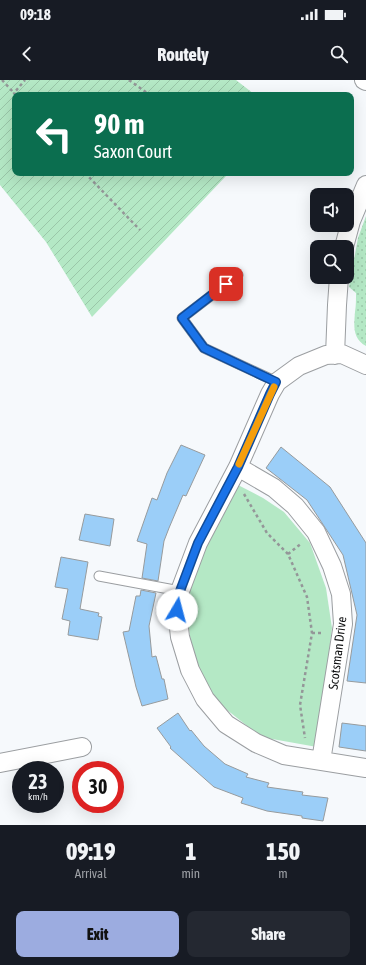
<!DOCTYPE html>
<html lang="en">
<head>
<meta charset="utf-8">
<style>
  body { margin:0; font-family:"Asap Condensed",sans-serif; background:#242831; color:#f1f3f6; height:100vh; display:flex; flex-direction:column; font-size:15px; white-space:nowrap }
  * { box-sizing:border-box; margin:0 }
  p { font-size:13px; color:#9ea1a6 }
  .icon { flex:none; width:22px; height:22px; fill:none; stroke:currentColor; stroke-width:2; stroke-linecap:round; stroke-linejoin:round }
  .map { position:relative; height:745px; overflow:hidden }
  .panel { display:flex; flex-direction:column; background:#171b24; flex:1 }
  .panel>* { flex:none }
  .banner { position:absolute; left:12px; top:12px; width:342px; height:84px; border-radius:8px; box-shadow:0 4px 16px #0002; background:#0b6e4f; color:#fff; overflow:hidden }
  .tools { position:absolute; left:310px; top:108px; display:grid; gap:8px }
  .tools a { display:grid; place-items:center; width:44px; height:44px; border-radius:8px; background:#171b24; box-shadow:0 4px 16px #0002; font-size:20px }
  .speed { position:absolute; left:12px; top:681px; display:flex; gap:8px; font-size:20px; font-weight:700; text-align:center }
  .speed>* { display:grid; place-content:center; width:52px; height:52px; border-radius:50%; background:#171b24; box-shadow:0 4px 16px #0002; line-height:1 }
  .speed small { font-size:10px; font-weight:400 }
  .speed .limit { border:6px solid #d22; background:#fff; color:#111 }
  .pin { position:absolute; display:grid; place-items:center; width:34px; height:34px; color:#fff; margin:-17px; border-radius:8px; box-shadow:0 2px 6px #0006 }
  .me { position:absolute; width:44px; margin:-22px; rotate:8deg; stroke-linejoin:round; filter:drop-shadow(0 0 3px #0008) }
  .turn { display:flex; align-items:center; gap:14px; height:84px; padding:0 16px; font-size:18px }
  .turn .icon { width:52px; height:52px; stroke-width:2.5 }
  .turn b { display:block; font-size:28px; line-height:34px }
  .eta { display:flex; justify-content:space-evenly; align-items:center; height:68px; text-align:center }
  .eta b { font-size:24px; font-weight:800; line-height:28px }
  .primary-button { display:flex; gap:8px; margin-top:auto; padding:8px 16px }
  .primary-button a { flex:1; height:46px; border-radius:8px; background:#9cace0; color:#111; font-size:16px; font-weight:800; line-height:46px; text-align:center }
  .primary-button a+a { background:#242831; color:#f1f3f6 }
  .status { display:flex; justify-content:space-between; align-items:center; height:28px; padding:0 20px; background:#171b24; direction:ltr }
  .status svg { height:11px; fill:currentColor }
  header { display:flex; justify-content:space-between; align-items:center; height:52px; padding:0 16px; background:#171b24; font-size:18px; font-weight:800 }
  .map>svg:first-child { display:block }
  .grass { fill:#b4e8c5 }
  .park { fill:url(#park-dots) }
  .garden { fill:url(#garden-furrows) }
  .building { fill:#9bcef8; stroke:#979b9d }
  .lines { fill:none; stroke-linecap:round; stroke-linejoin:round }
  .lane-casing { stroke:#9b9ea1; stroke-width:11 }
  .street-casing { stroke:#9b9ea1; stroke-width:20 }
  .path { stroke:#949698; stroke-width:2.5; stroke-dasharray:3 3; stroke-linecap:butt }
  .lane { stroke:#fff; stroke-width:9 }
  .street { stroke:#fff; stroke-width:18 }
  .route-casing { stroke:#114b97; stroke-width:10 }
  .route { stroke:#1a73e8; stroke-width:7 }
  .slow { stroke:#f59e0b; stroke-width:7 }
  .labels { text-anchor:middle; stroke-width:3.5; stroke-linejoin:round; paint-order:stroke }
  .street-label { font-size:13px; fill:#0e0f10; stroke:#fff }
</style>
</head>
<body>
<div class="status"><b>09:18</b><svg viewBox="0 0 49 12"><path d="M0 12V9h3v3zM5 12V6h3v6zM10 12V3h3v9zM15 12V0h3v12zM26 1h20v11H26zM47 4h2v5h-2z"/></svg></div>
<header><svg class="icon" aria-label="back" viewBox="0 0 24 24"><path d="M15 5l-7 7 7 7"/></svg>Routely<svg class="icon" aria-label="search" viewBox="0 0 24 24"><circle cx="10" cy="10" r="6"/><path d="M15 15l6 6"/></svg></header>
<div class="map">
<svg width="366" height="745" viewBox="0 0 366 745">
  <defs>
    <pattern id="park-dots" width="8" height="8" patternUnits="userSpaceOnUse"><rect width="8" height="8" fill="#b4e8c5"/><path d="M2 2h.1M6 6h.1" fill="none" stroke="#9ac6a8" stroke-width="1.8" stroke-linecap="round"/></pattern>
    <pattern id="garden-furrows" width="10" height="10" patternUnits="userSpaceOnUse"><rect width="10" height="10" fill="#b4e8c5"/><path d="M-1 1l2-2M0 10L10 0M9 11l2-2" fill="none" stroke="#9ac6a8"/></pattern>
  </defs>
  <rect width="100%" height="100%" fill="#f6f9fc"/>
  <path class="grass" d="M238 405 263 418 284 432 310 463 326 508 332 548 317 667 261 657 217 622 193 580 189 548 187 521 196 491 215 443Z"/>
  <path class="park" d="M366 136V266C352 258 354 245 355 232 356 226 356 219 356 213L349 207 358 158Z"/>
  <path class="garden" d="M0 0H236L254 14 253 15H15V93H227L226 96 92 237 46 162 0 105Z"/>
  <path class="building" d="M181 365 205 375 186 416 183 415 169 448 164 461 158 501 142 498 147 464 137 461 152 418 157 420 167 393Z
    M281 367 330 407 366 463V603L347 601 357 535 343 475 307 420 266 388Z
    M85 434 114 439 110 466 79 460Z
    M61 477 88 482 80 529 99 533 98 536 102 537 98 560 68 555 70 541 62 539 68 509 55 507Z
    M141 510 156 513 149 546 152 577 156 576 162 599H164L168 619 142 626 136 607 123 552 129 551 136 516H140Z
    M178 633 190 651 191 650 204 666 225 684 248 694 246 697 269 703 267 707 303 712 302 715 328 718 323 741 302 738V736L267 731 241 723 243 718 214 707 170 668 171 667 157 648Z
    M342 643 366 646V671L339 667Z"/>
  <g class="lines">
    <defs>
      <path id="lane" d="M238 195 182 238 204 268 277 302
        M99 496 180 511"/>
      <path id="street" d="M364 0 366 1
        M344 167 351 141 366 105
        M335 275 337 225 339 197
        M366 285 342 274 326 275 299 286 277 302 270 314 238 387 198 463 180 511 177 530 180 557 190 590 205 619 226 644 256 663 284 675 366 688
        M238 387 274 408 295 426 316 452 332 486 341 514 343 544 321 681
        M0 683 82 667"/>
    </defs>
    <use href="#lane" class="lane-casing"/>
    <use href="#street" class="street-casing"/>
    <path class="path" d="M2 0 14 13
      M129 0 150 15
      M16 15 14 13 25 0
      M167 15 171 14
      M85 93 140 150
      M244 414 267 453 288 474 307 517 312 553 300 625 305 658
      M288 474 302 463
      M312 553H323"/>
    <use href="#lane" class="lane"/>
    <use href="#street" class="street"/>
  </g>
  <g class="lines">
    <defs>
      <path id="route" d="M177 530 180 511 198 463 238 387 270 314 276 302 204 268 182 238 226 204"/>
    </defs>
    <use href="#route" class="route-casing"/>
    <use href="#route" class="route"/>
    <path class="slow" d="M239 384 274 307"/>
  </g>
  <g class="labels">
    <g class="street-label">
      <text transform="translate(337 573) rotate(-83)" y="5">Scotsman Drive</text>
    </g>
  </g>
</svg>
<div class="tools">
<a><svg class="icon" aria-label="sound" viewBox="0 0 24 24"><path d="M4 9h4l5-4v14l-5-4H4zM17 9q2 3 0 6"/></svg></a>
<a><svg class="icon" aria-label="search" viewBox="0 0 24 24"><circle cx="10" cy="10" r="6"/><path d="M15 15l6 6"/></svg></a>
</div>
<div class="speed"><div>23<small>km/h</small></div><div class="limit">30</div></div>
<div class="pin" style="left:226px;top:204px;background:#d93025"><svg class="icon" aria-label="arrive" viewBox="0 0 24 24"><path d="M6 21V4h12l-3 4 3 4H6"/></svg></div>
<svg class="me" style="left:177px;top:530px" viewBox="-20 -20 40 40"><circle r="19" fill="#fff"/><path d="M0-13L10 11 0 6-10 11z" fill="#1a73e8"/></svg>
<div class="banner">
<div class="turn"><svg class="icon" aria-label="left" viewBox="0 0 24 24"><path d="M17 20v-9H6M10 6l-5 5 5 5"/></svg><div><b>90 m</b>Saxon Court</div></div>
</div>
</div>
<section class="panel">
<div class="eta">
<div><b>09:19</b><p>Arrival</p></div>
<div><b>1</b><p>min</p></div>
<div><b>150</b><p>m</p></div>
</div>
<div class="primary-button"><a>Exit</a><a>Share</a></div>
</section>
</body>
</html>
